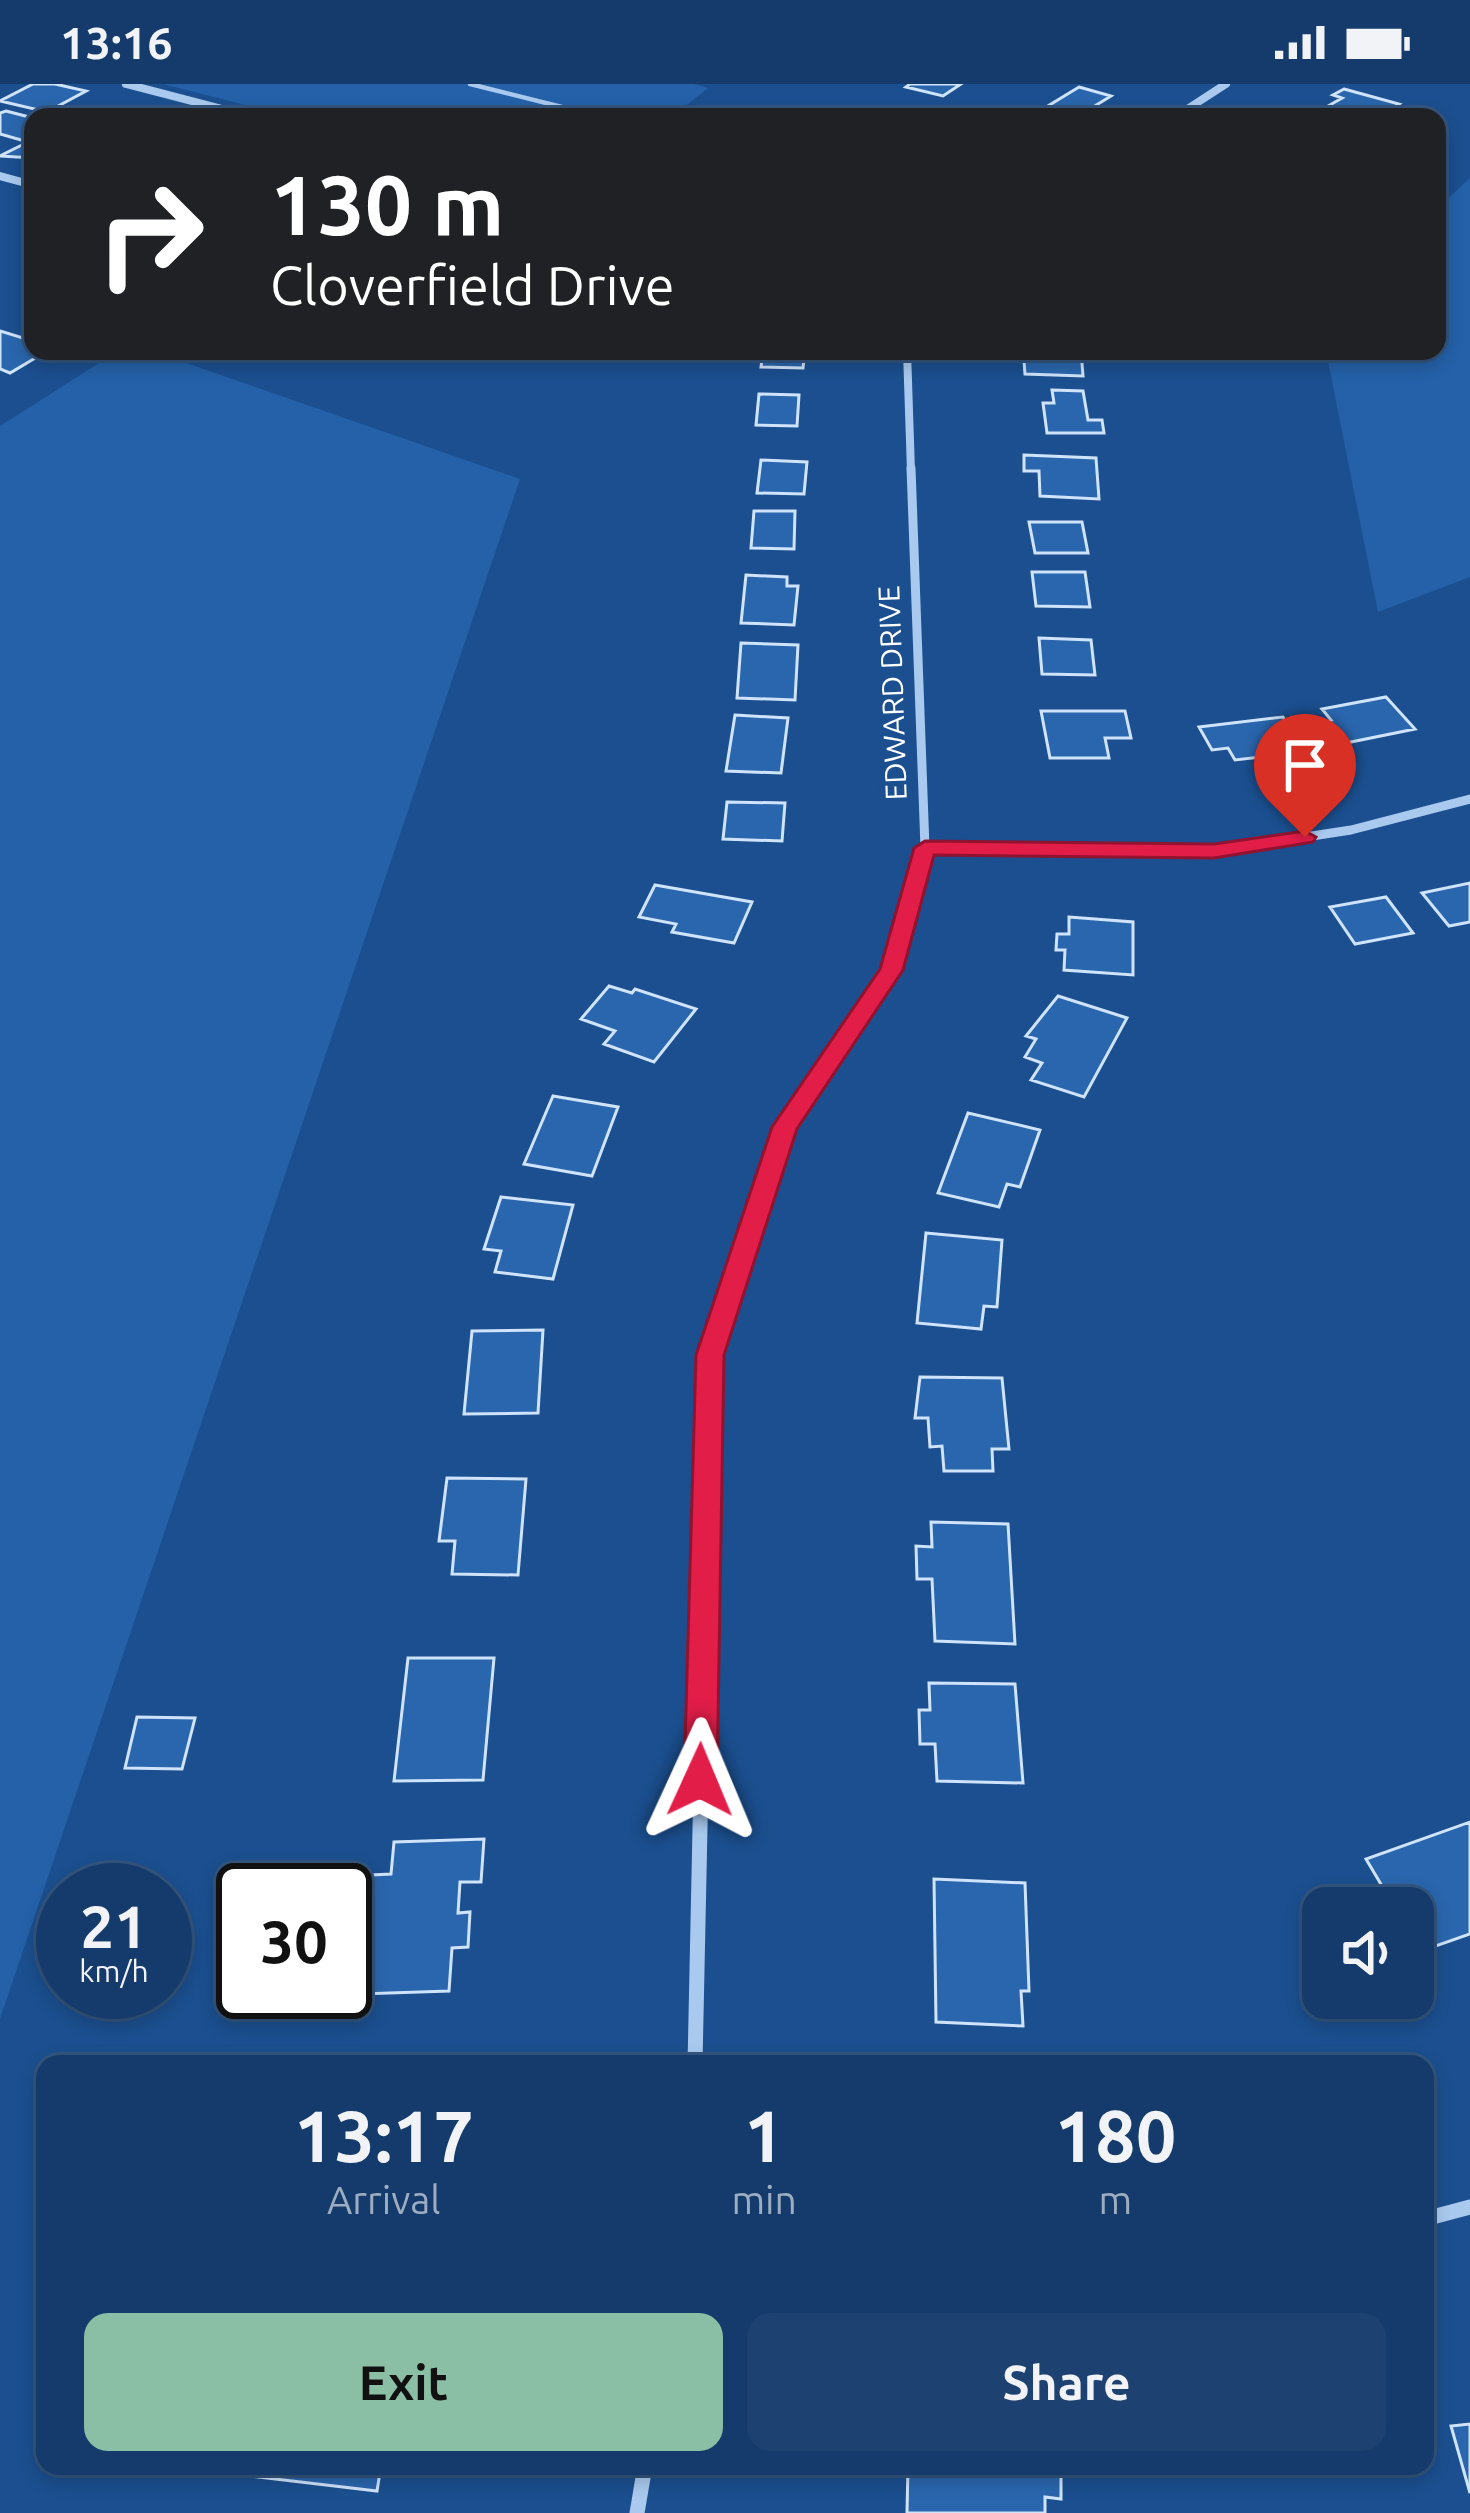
<!DOCTYPE html>
<html lang="en">
<head>
<meta charset="utf-8">
<style>
  body { margin:0; font-family:Ubuntu,sans-serif; background:#1d4271; color:#f1f3f6; height:100vh; display:flex; flex-direction:column; font-size:45px; white-space:nowrap }
  * { box-sizing:border-box; margin:0 }
  p { font-size:39px; color:#9dadc1 }
  .icon { flex:none; width:66px; height:66px; fill:none; stroke:currentColor; stroke-width:2; stroke-linecap:round; stroke-linejoin:round }
  .map { position:relative; flex:1; overflow:hidden }
  .sheet { position:absolute; left:36px; top:1971px; width:1398px; height:420px; display:flex; flex-direction:column; background:#143b6b; border-radius:24px; box-shadow:0 6px 18px #0003,0 0 0 3px #33557e }
  .sheet>* { flex:none }
  .guide { position:absolute; left:24px; top:24px; width:1422px; height:252px; border-radius:24px; box-shadow:0 6px 18px #0003,0 0 0 3px #33557e; background:#202124; color:#fff; overflow:hidden }
  .fabs { position:absolute; left:1302px; top:1803px; display:grid; gap:24px }
  .fabs a { display:grid; place-items:center; width:132px; height:132px; border-radius:24px; background:#143b6b; box-shadow:0 6px 18px #0003,0 0 0 3px #33557e; font-size:60px }
  .speed { position:absolute; left:36px; top:1779px; display:flex; gap:24px; font-size:60px; font-weight:700; text-align:center }
  .speed>* { display:grid; place-content:center; width:156px; height:156px; border-radius:50%; background:#143b6b; box-shadow:0 6px 18px #0003,0 0 0 3px #33557e; line-height:1 }
  .speed small { font-size:30px; font-weight:400 }
  .speed .limit { border:6px solid #111; border-radius:18px; background:#fff; color:#111 }
  .pin { position:absolute; display:grid; place-items:center; width:102px; height:102px; color:#fff; margin:-123px -51px; border-radius:50% 50% 50% 0; rotate:-45deg; box-shadow:0 0 12px #0007 }
  .pin .icon { rotate:45deg }
  .me { position:absolute; width:132px; margin:-66px; rotate:1deg; stroke-linejoin:round; filter:drop-shadow(0 0 9px #0008) }
  .turn { display:flex; align-items:center; gap:42px; height:252px; padding:0 48px; font-size:54px }
  .turn .icon { width:156px; height:156px; stroke-width:2.5 }
  .turn b { display:block; font-size:84px; line-height:102px }
  .eta { display:flex; justify-content:space-evenly; align-items:center; height:204px; text-align:center }
  .eta b { font-size:72px; font-weight:700; line-height:84px }
  .action { display:flex; gap:24px; margin-top:auto; padding:24px 48px }
  .action a { flex:1; height:138px; border-radius:24px; background:#8abfa5; color:#111; font-size:48px; font-weight:700; line-height:138px; text-align:center }
  .action a+a { background:#1d4271; color:#f1f3f6 }
  .status { display:flex; justify-content:space-between; align-items:center; height:84px; padding:0 60px; background:#143b6b; direction:ltr }
  .status svg { height:33px; fill:currentColor }
  .map>svg:first-child { display:block }
  .green { fill:#2461a8 }
  .building { fill:#2a66ad; stroke:#cfe3fa; stroke-width:3 }
  .lines { fill:none; stroke-linecap:round; stroke-linejoin:round }
  .lane { stroke:#a9c9ee; stroke-width:4.5 }
  .street-far3 { stroke:#a9c9ee; stroke-width:8 }
  .street-far2 { stroke:#a9c9ee; stroke-width:9 }
  .street-far1 { stroke:#a9c9ee; stroke-width:12 }
  .street { stroke:#a9c9ee; stroke-width:15 }
  .route { fill:#e11d48; stroke:#92132f; stroke-width:3 }
  .labels { text-anchor:middle; stroke-width:12; stroke-linejoin:round; paint-order:stroke }
  .street-label { font-size:30px; fill:#fff; stroke:#1b4f8f }
</style>
</head>
<body>
<div class="status"><b>13:16</b><svg viewBox="0 0 49 12"><path d="M0 12V9h3v3zM5 12V6h3v6zM10 12V3h3v9zM15 12V0h3v12zM26 1h20v11H26zM47 4h2v5h-2z"/></svg></div>
<div class="map">
<svg width="1470" height="2429" viewBox="0 0 1470 2429">
  <rect width="100%" height="100%" fill="#1b4f8f"/>
  <path class="green" d="M163 0H694L708 4 672 33H292Z
    M1470 94V493L1378 528 1326 267H1437V125Z
    M118 267H152L520 395 0 1935V342Z"/>
  <path class="building" d="M33 0H55L86 7 47 28 0 17Z
    M910 0H961L943 12 906 3Z
    M1079 3 1111 12 1077 33 1043 25Z
    M1344 5 1399 20 1378 33 1328 22 1342 14 1333 11Z
    M6 27 33 34V74L0 72 28 58 0 50V29Z
    M0 247 33 257V267H47L10 289 0 285Z
    M763 267H805L803 284 761 283Z
    M1041 267H1081L1083 292 1025 290 1024 277H1041Z
    M1052 306 1083 307 1088 336H1102L1104 349H1047L1043 319H1054Z
    M759 310 799 311 797 342 756 341Z
    M1024 371 1096 374 1099 415 1040 412 1039 387H1024Z
    M761 376 807 378 804 410 757 409Z
    M754 427H795L794 465 751 464Z
    M1029 438H1082L1088 469H1035Z
    M1032 488H1085L1090 523 1036 522Z
    M746 491 787 493V502H798L794 541 741 539Z
    M1039 554 1091 556 1095 591 1042 590Z
    M741 559 798 561 795 616 737 614Z
    M1386 613 1415 645 1336 661 1317 639 1331 636 1322 625Z
    M1041 627H1125L1131 654H1105L1109 674H1050Z
    M735 631 788 634 781 689 726 687Z
    M1283 633 1304 668 1235 676 1228 664 1212 666 1199 643Z
    M727 718 785 719 782 757 723 755Z
    M1470 799V838L1449 842 1422 809Z
    M655 801 752 818 734 859 672 848 676 840 639 833Z
    M1386 813 1413 849 1355 860 1330 823Z
    M1069 833 1133 838V891L1064 886 1065 866H1056L1057 850H1069Z
    M609 902 632 909 635 905 696 925 654 978 604 960 615 947 581 935Z
    M1058 912 1127 934 1084 1013 1031 996 1042 979 1025 973 1036 955 1026 952Z
    M553 1012 618 1023 592 1092 524 1080Z
    M968 1029 1040 1046 1020 1103 1007 1100 999 1123 938 1109Z
    M501 1113 573 1121 553 1195 495 1188 501 1167 484 1165Z
    M926 1149 1002 1156 997 1223 984 1222 981 1245 917 1239Z
    M543 1246 538 1329 464 1330 472 1247Z
    M920 1293 1002 1294 1009 1365H992L993 1387H944L942 1362 930 1363 928 1334H915Z
    M447 1394 526 1395 518 1491 452 1490 455 1457H439Z
    M931 1438 1008 1440 1015 1560 935 1557 932 1495H917L916 1462 932 1463Z
    M408 1574H494L483 1696 394 1697Z
    M929 1599 1015 1600 1023 1699 937 1697 935 1660H920L919 1626H930Z
    M137 1633 195 1634 182 1685 125 1684Z
    M1470 1738V1850L1413 1870V1824H1350L1344 1815 1382 1802 1366 1775Z
    M484 1755 481 1798H460L458 1829 470 1828 468 1863 452 1864 449 1907 360 1910 371 1791 391 1790 394 1758Z
    M934 1795 1025 1799 1029 1907H1021L1023 1942 936 1938Z
    M1470 2340V2409L1451 2342Z
    M234 2382H381L377 2407 232 2390Z
    M908 2382H1061V2415L1045 2413V2429H907Z"/>
  <g class="lines">
    <path class="lane" d="M470 0 602 33"/>
    <path class="street-far3" d="M126 0 253 33
      M1175 33 1226 0
      M0 92 33 101
      M907 267 911 387"/>
    <path class="street-far2" d="M925 764 1214 767 1351 746 1470 715
      M886 894 925 764 911 384"/>
    <path class="street-far1" d="M704 1558 710 1271 785 1043 888 891"/>
    <path class="street" d="M695 1980 704 1555
      M1425 2135 1470 2123
      M637 2429 645 2382"/>
  </g>
  <path class="route" d="M1305 747 1316 753 1313 758 1214 774 934 771 903 886 797 1045 724 1271 717 1696 712 1707 700 1711 689 1707 684 1696 696 1271 772 1043 880 885 914 764 925 757 1214 760Z"/>
  <g class="labels">
    <g class="street-label">
      <text transform="translate(893 609) rotate(-92)" y="10">EDWARD DRIVE</text>
    </g>
  </g>
</svg>
<div class="fabs">
<a><svg class="icon" aria-label="sound" viewBox="0 0 24 24"><path d="M4 9h4l5-4v14l-5-4H4zM17 9q2 3 0 6"/></svg></a>
</div>
<div class="speed"><div>21<small>km/h</small></div><div class="limit">30</div></div>
<div class="pin" style="left:1305px;top:753px;background:#d93025"><svg class="icon" aria-label="arrive" viewBox="0 0 24 24"><path d="M6 21V4h12l-3 4 3 4H6"/></svg></div>
<svg class="me" style="left:700px;top:1696px" viewBox="-20 -20 40 40"><path d="M0-17L14 15 0 8-14 15z" fill="#e11d48" stroke="#fff" stroke-width="4"/></svg>
<div class="guide">
<div class="turn"><svg class="icon" aria-label="right" viewBox="0 0 24 24"><path d="M7 20v-9h11M14 6l5 5-5 5"/></svg><div><b>130 m</b>Cloverfield Drive</div></div>
</div>
<section class="sheet">
<div class="eta">
<div><b>13:17</b><p>Arrival</p></div>
<div><b>1</b><p>min</p></div>
<div><b>180</b><p>m</p></div>
</div>
<div class="action"><a>Exit</a><a>Share</a></div>
</section>
</div>
</body>
</html>
